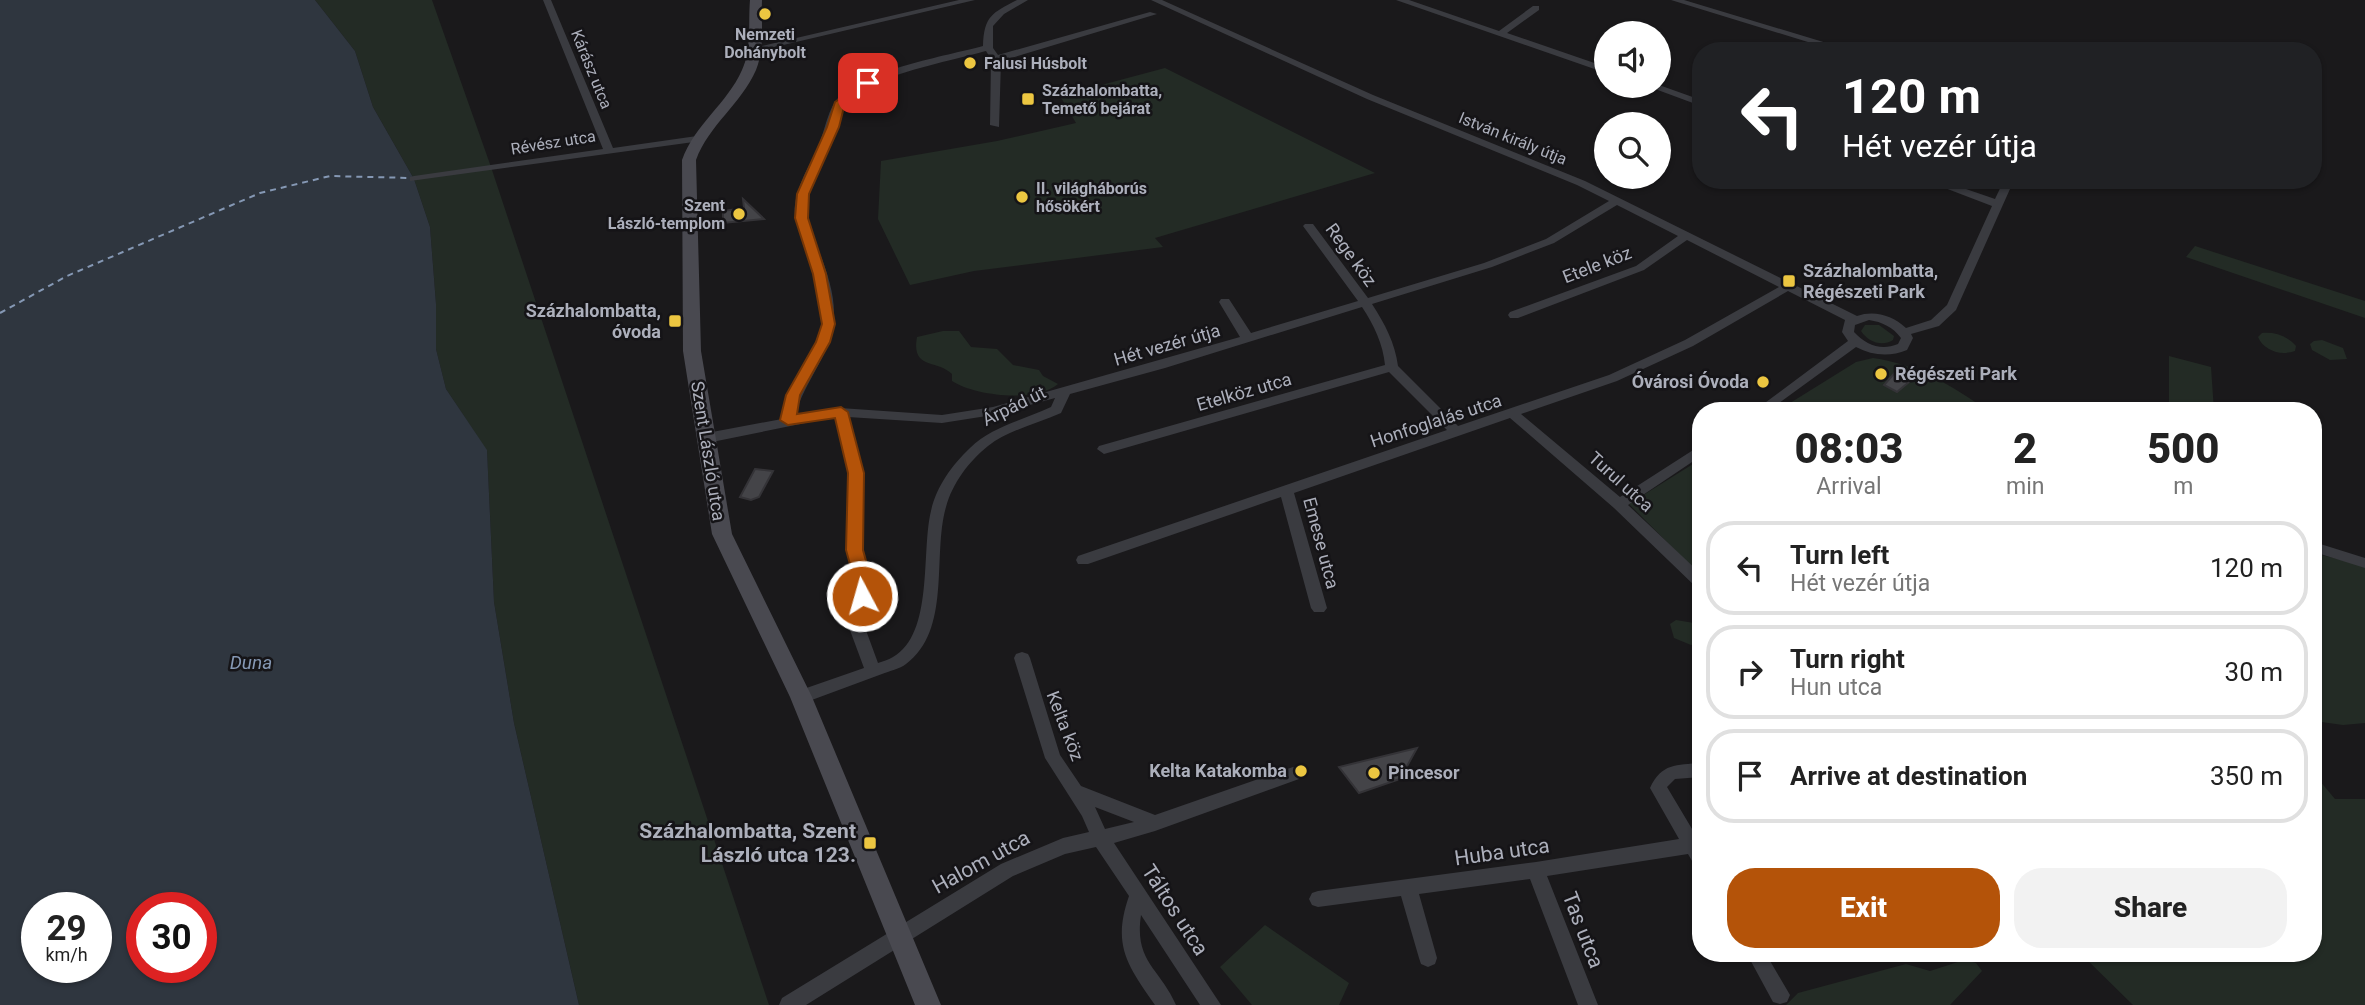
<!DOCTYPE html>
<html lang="en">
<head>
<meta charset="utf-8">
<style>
  body { margin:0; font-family:Roboto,sans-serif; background:#f2f2f2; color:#222; height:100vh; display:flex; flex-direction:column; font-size:26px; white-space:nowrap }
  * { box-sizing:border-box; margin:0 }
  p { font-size:23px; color:#767676 }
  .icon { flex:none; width:38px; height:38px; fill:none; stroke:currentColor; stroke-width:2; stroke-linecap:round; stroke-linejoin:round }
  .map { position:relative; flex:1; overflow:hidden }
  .details { position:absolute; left:1692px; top:402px; width:630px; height:560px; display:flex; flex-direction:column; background:#fff; border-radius:28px; box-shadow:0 2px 5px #0004 }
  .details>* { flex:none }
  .guide { position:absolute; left:1692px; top:42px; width:630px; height:147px; border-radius:28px; box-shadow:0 2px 5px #0004; background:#202124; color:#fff; overflow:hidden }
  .tools { position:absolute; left:1594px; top:21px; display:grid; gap:14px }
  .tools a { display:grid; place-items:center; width:77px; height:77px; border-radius:50%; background:#fff; box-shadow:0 2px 5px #0004; font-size:35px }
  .speed { position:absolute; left:21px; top:892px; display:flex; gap:14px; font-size:35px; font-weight:700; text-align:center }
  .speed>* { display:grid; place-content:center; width:91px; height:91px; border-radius:50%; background:#fff; box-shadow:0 2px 5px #0004; line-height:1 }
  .speed small { font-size:18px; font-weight:400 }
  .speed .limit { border:10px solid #d22; background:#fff; color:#111 }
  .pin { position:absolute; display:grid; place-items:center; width:60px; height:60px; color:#fff; margin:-30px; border-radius:14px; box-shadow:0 4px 10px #0006 }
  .me { position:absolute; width:77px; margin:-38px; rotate:354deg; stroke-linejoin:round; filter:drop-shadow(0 0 5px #0008) }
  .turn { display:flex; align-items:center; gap:24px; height:147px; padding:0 35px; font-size:32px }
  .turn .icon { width:91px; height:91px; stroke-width:2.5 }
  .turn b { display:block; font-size:49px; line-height:60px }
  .eta { display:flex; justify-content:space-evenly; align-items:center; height:119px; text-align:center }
  .eta b { font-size:42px; font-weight:800; line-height:49px }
  .action { display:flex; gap:14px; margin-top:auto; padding:14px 35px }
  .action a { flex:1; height:80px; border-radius:28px; background:#b45309; color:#fff; font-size:28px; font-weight:800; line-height:80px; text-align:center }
  .action a+a { background:#f2f2f2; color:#222 }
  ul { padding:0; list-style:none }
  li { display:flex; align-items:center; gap:21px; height:94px; margin:0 14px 10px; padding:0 21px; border:4px solid #e0e0e0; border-radius:28px }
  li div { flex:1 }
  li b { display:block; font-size:26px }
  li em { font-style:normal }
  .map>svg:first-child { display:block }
  .green { fill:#232b25 }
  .water { fill:#2f363f; fill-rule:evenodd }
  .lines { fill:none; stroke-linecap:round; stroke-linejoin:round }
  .ferry { stroke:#8598b4; stroke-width:2; stroke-dasharray:6 5; stroke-linecap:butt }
  .building { fill:#444448; stroke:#343337; stroke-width:2 }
  .street { fill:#3a3b40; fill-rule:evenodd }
  .secondary { fill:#494950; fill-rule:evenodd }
  .route { fill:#b45309; stroke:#753606; stroke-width:2 }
  .poi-dot { fill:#ecc641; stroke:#151417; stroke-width:2.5 }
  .labels { text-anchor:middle; stroke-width:5; stroke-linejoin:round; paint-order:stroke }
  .far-poi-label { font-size:16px; font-weight:bold; fill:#acafbb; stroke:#151417; text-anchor:start }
  .far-street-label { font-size:16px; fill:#acafbb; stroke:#151417 }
  .street-label { font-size:18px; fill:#acafbb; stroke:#151417 }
  .poi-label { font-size:18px; font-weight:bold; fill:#acafbb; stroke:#151417; text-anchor:start }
  .water-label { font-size:19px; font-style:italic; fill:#8598b4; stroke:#151417 }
  .near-poi-label { font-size:21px; font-weight:bold; fill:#acafbb; stroke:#151417; text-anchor:end }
  .near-street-label { font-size:21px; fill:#acafbb; stroke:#151417 }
</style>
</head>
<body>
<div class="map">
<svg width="2365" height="1005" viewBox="0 0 2365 1005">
  <rect width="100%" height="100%" fill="#1a191b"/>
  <path class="green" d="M315 0H432L491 167 769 1005H579L514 723 494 602 487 451 446 389 436 349V304L430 227 414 179 373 107 355 51Z
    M1165 68 1375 173 1155 238 1163 247 974 271 910 285 878 219 881 161 997 141 1076 123 1060 96Z
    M2195 246 2365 301V318L2186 257Z
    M1865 325H1879L1894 336 1893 340C1882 347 1868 342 1861 331Z
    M943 331H959L971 347 997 349 1013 365 1039 370 1043 376 1058 384C1036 403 975 396 952 381V374C937 359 911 370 917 337Z
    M2262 333C2276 332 2287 336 2296 346L2295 351C2281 356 2264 351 2258 337Z
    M2322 340 2343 348 2347 359 2330 360 2312 350 2310 344 2314 341Z
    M2169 356 2211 367 2214 411H2169Z
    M1873 358C1916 364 1953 386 1988 411H1777L1856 362Z
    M1701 459V576L1629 504Z
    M2314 553 2365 566V723L2343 725 2314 721Z
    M1676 620 1694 623 1700 629 1699 642 1691 645 1674 638 1670 624Z
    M2314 774 2335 799H2365V1005H2133L2081 954H2314Z
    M1265 925 1349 983 1339 1005H1252L1220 967Z
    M1964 960 1976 963 1982 971 1950 1005H1786L1798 993 1906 964 1930 971Z"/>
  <path class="water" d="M0 0H315L355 51 373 107 414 179 430 227 436 304V349L446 389 487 450 494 602 514 723 579 1005H0ZM37 908H96V968H37ZM142 908H201V968H142Z"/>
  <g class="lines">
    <path class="ferry" d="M0 313 67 276 260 193 330 176 411 178"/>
  </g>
  <path class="building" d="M743 199 764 219 723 223V211L744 208Z
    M1898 369 1915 377 1897 392 1884 385Z
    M755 469 773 471 759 497 751 500 740 497Z
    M1417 748 1400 779 1359 793 1339 767Z"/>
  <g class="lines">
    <path class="street" d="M543 0H551L613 148 697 136 702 139 701 141 410 181V177L414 176 603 149Z
      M959 0H975L754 52 749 49Z
      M1017 0H1028L1004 14 993 26V48L998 55 1150 12 1157 14 1001 61 999 127 990 125 991 59 986 51C955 60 859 78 843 105 835 119 834 136 827 150 817 170 805 193 807 216 807 226 814 237 817 246 825 267 834 290 834 313 835 351 804 380 795 416L840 408 942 415 993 407 1240 337 1219 302 1221 299H1229L1251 333 1358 301 1303 226 1305 224H1313L1368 298 1484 263 1546 239 1609 201 1577 185 1367 99 1151 0H1162L1373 95 1585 181 1857 316C1874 310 1892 315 1906 328L1931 320 1947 305 1992 206 1924 180H1940L1995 199 2004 180H2014L1956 310 1939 326 1911 334 1913 338 1907 350C1890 357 1873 356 1856 347L1768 411H1754L1848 341 1842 332 1845 320 1788 291 1693 346 1617 381 1521 414 1620 497 1701 445V456L1628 505 1701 574V589L1696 587 1614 508 1510 418 1294 493 1327 608 1324 612H1314L1311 608 1281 497 1088 564H1078L1076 560 1078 556 1447 430 1389 372 1104 454 1097 449 1099 446 1385 365C1383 344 1374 325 1362 307L1165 368 1070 394 1061 413C1037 424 1008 430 988 446 969 461 952 484 946 507 932 555 952 630 906 664 900 669 889 671 882 674 855 684 828 694 801 704L795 702 793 697 795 692 864 668 844 614 857 586 848 550 849 473 835 417 707 443 700 438 707 433 782 419C785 405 790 392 797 379 806 362 819 346 821 326 825 298 814 269 805 243 802 235 797 226 795 218 792 196 806 171 816 152 824 136 827 110 838 98 864 70 946 56 983 46 984 16 992 13 1017 0ZM1617 205 1678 236 1636 266 1510 312 1508 315 1510 318H1518L1644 270 1687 240 1779 287 1685 340 1609 375 1458 426 1398 366C1395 343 1385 324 1372 304L1492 267 1554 243ZM1869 320C1882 322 1893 327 1901 338L1898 344C1881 351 1866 345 1854 332L1855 325ZM1055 398 1051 407C1024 420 992 426 970 448 952 465 936 487 931 511 921 551 934 634 893 657 888 660 883 661 878 663L860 614 871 586 862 550 863 473 848 417 942 423 993 415Z
      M1396 0H1409L1499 31 1533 6H1539V10L1507 33 1606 67V73Z
      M1671 0H1684L1853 51H1837Z
      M1659 85 1701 100V106L1647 86Z
      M2314 542 2365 558V568L2314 552Z
      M1022 652 1028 654 1030 658 1060 755 1081 786 1155 815 1293 767 1299 769 1301 774 1299 779 1155 831 1114 843 1221 1005H1200L1141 915C1134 962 1160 968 1176 1005H1155C1127 965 1112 945 1129 896L1096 847 1065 854 1013 876 806 1005H779L782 998 1001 864 1063 838 1089 832 1082 816 1045 758 1014 658 1016 654ZM1095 807 1134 822 1105 829Z
      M1701 763V777L1675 779 1667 787 1701 844V868L1695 866 1688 854 1547 876 1598 1005H1578L1530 879 1419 894 1437 958 1435 964 1428 967 1421 964 1419 958 1401 896 1318 907 1312 905 1309 899 1312 893 1318 891 1536 862 1679 839 1650 788C1662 763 1676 765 1701 763Z
      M1747 954H1766L1790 995 1787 1002 1780 1004 1773 1002Z"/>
    <path class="secondary" d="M750 0H762C761 23 765 48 756 70 741 104 709 125 696 160L701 351 732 534 812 697 941 1005H915L790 697 712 534 683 351 682 160C695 124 727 104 742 70 752 49 748 23 750 0Z"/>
  </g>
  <path class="route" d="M864 81 874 83 845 103 839 127 809 194 808 218 826 274 835 324 830 342 800 395 797 414 841 407 848 412 864 473 863 550 873 586 868 601 862 603 853 596 856 586 846 550 848 473 835 418 788 425 780 420 786 395 816 342 822 324 813 274 795 218 797 194 827 127 835 102Z"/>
  <g class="poi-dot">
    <circle cx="765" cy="14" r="7"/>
    <circle cx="970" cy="63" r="7"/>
    <rect x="1021" y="92" width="14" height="14" rx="3.5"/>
    <circle cx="1022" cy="197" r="7"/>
    <circle cx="739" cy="214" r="7"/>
    <rect x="1782" y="274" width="14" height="14" rx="3.5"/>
    <rect x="668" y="314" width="14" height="14" rx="3.5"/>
    <circle cx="1881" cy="374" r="7"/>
    <circle cx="1763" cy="382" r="7"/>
    <circle cx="1301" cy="771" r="7"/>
    <circle cx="1374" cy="773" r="7"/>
    <rect x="863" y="836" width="14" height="14" rx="3.5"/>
  </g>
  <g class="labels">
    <g class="far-poi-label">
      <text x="765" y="40" text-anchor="middle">Nemzeti<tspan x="765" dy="18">Dohánybolt</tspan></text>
      <text x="984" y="69">Falusi Húsbolt</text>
      <text x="1042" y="96">Százhalombatta,<tspan x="1042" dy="18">Temető bejárat</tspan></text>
      <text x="1036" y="194">II. világháborús<tspan x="1036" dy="18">hősökért</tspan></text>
      <text x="725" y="211" text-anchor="end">Szent<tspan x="725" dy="18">László-templom</tspan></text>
    </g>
    <g class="far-street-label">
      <text transform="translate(592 69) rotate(68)" y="6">Kárász utca</text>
      <text transform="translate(1513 138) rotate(22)" y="6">István király útja</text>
      <text transform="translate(553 142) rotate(-9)" y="6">Révész utca</text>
    </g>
    <g class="street-label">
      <text transform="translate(1351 255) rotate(54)" y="6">Rege köz</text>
      <text transform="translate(1597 265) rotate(-21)" y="6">Etele köz</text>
      <text transform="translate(1167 345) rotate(-16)" y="6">Hét vezér útja</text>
      <text transform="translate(1244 392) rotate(-16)" y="6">Etelköz utca</text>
      <text transform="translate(1014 406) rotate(-26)" y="6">Árpád út</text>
      <text transform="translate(1436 421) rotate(-18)" y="6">Honfoglalás utca</text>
      <text transform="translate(708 451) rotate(81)" y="6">Szent László utca</text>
      <text transform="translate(1621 482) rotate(42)" y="6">Turul utca</text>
      <text transform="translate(1321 543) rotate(75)" y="6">Emese utca</text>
      <text transform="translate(1065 726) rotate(69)" y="6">Kelta köz</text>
    </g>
    <g class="poi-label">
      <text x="1803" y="277">Százhalombatta,<tspan x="1803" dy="21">Régészeti Park</tspan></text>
      <text x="661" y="317" text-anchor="end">Százhalombatta,<tspan x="661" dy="21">óvoda</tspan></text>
      <text x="1895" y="380">Régészeti Park</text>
      <text x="1749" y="388" text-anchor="end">Óvárosi Óvoda</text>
      <text x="1287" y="777" text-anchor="end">Kelta Katakomba</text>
      <text x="1388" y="779">Pincesor</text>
    </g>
    <g class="water-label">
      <text x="251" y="669">Duna</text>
    </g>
    <g class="near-poi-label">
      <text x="856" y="838">Százhalombatta, Szent<tspan x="856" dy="24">László utca 123.</tspan></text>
    </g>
    <g class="near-street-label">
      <text transform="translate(1502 852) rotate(-8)" y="7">Huba utca</text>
      <text transform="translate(981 862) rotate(-29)" y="7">Halom utca</text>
      <text transform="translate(1175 910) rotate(57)" y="7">Táltos utca</text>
      <text transform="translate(1583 930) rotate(69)" y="7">Tas utca</text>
    </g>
  </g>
</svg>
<div class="tools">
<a><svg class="icon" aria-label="sound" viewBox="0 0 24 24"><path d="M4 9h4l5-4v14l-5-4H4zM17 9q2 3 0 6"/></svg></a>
<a><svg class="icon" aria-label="search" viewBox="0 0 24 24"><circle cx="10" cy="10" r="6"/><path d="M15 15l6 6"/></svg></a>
</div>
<div class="speed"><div>29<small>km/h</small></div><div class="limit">30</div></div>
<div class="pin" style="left:868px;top:83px;background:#d93025"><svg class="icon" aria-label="arrive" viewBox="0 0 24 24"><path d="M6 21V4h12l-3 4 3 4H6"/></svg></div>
<svg class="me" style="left:862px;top:596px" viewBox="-20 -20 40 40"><circle r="17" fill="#b45309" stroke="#fff" stroke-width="3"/><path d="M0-11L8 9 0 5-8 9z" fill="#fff"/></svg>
<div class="guide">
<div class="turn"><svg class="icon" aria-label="left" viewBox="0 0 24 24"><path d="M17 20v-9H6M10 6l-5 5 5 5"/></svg><div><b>120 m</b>Hét vezér útja</div></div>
</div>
<section class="details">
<div class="eta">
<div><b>08:03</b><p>Arrival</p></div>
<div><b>2</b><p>min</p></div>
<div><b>500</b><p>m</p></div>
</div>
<ul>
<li><svg class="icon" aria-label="left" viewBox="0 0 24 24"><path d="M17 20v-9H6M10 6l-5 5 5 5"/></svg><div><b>Turn left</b><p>Hét vezér útja</p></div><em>120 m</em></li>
<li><svg class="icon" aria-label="right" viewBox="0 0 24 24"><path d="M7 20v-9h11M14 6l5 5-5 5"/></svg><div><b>Turn right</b><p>Hun utca</p></div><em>30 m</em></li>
<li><svg class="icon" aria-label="arrive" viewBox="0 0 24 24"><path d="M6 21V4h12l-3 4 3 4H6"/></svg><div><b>Arrive at destination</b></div><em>350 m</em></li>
</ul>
<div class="action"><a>Exit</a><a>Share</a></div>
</section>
</div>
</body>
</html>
